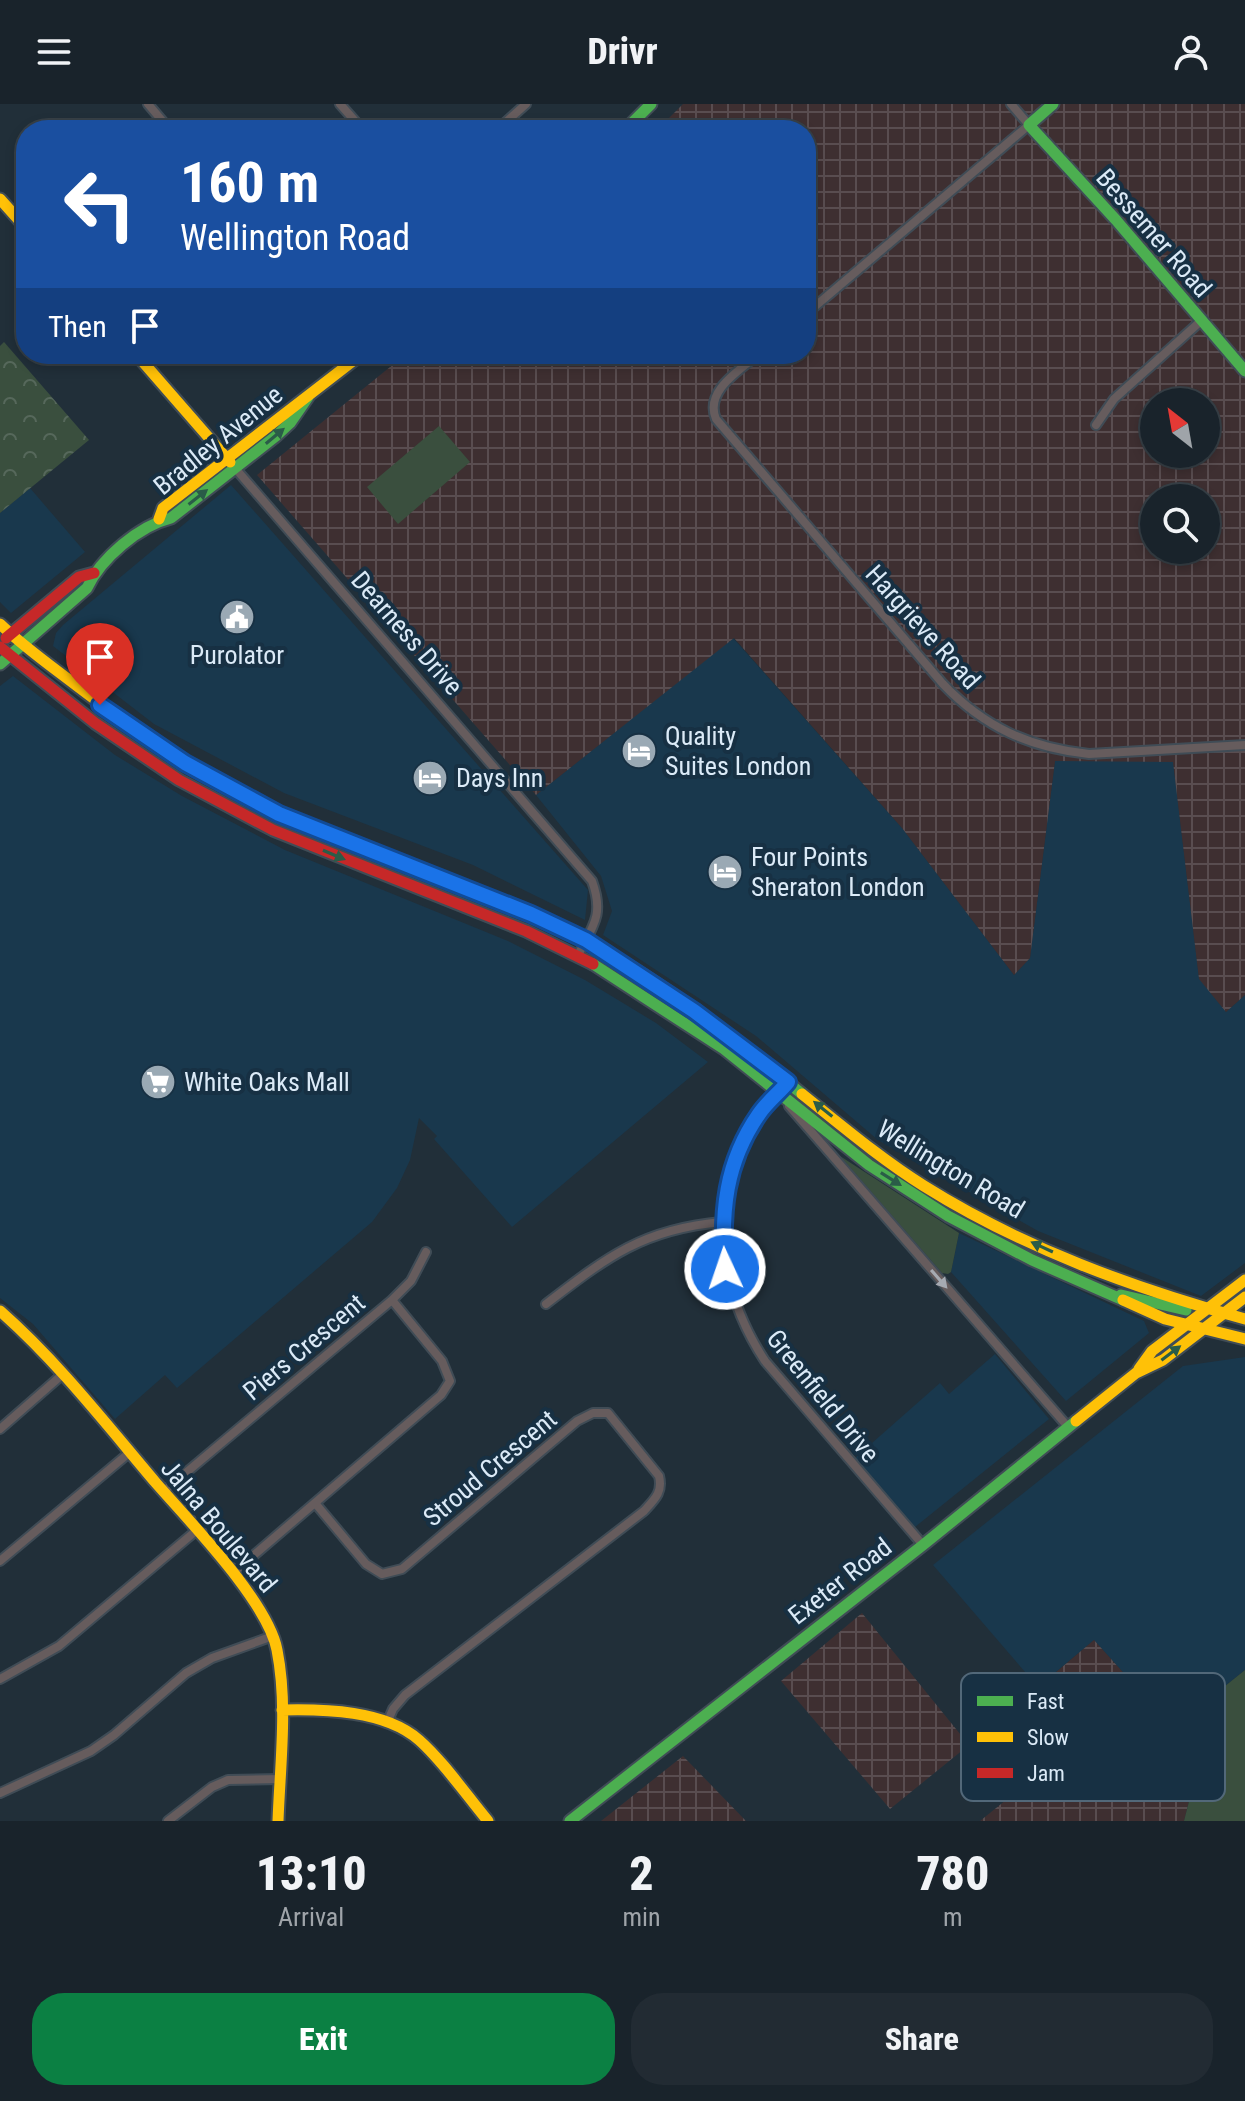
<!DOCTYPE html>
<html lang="en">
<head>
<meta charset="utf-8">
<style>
  body { margin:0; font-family:"Roboto Condensed",sans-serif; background:#222b33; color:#f1f3f6; height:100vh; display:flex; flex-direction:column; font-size:30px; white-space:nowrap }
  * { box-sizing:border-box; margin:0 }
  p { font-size:26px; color:#9fa4a9 }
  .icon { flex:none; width:44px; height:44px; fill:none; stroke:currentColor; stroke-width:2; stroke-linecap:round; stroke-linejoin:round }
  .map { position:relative; height:1717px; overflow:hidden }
  .sheet { display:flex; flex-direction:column; background:#19232b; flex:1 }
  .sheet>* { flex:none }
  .banner { position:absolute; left:16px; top:16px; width:800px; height:244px; border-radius:32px; box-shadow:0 4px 12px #0003,0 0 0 2px #374047; background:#1a4fa0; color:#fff; overflow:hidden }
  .needle { width:52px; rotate:329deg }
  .buttons { position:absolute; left:1140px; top:284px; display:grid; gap:16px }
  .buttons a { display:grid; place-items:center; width:80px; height:80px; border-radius:50%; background:#19232b; box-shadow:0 4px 12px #0003,0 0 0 2px #374047; font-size:40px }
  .pin { position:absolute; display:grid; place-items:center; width:68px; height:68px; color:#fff; margin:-82px -34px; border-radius:50% 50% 50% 0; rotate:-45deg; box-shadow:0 0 8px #0007 }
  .pin .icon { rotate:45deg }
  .me { position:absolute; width:88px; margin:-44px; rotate:357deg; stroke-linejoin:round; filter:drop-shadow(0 0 6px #0008) }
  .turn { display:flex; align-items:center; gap:28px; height:168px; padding:0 32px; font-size:36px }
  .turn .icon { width:104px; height:104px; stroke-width:2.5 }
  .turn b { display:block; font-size:56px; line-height:68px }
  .then { display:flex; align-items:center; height:76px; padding:0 32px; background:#0003; gap:16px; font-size:30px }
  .eta { display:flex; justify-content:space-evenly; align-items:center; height:136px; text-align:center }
  .eta b { font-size:48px; font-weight:800; line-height:56px }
  .action { display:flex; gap:16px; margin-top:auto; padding:16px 32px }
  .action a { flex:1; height:92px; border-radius:32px; background:#0b8043; color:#fff; font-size:32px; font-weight:800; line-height:92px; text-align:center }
  .action a+a { background:#222b33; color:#f1f3f6 }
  header { display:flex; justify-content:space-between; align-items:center; height:104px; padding:0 32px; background:#19232b; font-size:36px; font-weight:800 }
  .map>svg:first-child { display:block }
  .built { fill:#19384d }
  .industrial { fill:url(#industrial-grid); fill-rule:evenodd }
  .green { fill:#3a4f3e }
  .park { fill:url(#park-crowns) }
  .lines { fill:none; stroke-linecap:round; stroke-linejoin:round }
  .street-casing { stroke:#404c56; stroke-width:12 }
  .fast-casing { stroke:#404c56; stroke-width:15 }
  .slow-casing { stroke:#404c56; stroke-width:15 }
  .jam-casing { stroke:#404c56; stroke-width:15 }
  .street { stroke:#665c5d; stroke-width:8 }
  .fast { stroke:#4caf50; stroke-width:11 }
  .slow { stroke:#ffc107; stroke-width:11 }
  .jam { stroke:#c62828; stroke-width:11 }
  .oneway { fill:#2a5c48 }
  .oneway2 { fill:#a6aab2 }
  .route-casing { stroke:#114b97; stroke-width:20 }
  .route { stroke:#1a73e8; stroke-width:14 }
  .labels { text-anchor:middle; stroke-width:8; stroke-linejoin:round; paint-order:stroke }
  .street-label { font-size:26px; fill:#dbeaf7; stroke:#173043 }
  .poi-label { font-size:26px; fill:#dbeaf7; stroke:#173043; text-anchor:start }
  .key { fill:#173043; stroke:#526879; stroke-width:2 }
  .key-label { font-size:22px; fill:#dbeaf7 }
</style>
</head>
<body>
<header><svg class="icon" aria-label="menu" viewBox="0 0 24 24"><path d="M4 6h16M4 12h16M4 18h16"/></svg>Drivr<svg class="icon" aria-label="person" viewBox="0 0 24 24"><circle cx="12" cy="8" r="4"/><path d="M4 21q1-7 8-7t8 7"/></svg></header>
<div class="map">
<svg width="1245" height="1717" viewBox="0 0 1245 1717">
  <defs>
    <pattern id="industrial-grid" width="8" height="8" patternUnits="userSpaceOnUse" patternTransform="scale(2)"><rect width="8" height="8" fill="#3e2f31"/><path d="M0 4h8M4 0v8" fill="none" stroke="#594d50"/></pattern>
    <pattern id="park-crowns" width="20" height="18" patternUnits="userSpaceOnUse" patternTransform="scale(2)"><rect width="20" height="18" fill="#3a4f3e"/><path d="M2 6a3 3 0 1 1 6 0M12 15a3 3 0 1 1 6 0" fill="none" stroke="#56685b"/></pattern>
  </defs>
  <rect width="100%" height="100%" fill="#212f39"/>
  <path class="built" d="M231 381 588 786 585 816 473 761 284 689 154 620 53 542 56 529 63 521Z
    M30 384 85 448 11 509 0 498V409Z
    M733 534 902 724 1014 871 1030 854 1055 657H1173L1199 874 1226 908 1245 891V1159L1201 1192 1038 1127 878 1036 756 932 603 831 612 807 601 772 536 691Z
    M13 572 115 651 182 692 285 746 508 837 585 876 656 919 708 958 512 1123 434 1035 437 1032 419 1014 410 1056 397 1084 372 1118 177 1284 165 1271 115 1315 33 1220 0 1194V582Z
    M959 1129 1144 1217 1149 1229 1066 1297 951 1168Z
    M995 1250 1049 1315 915 1423 855 1354 940 1279 949 1290Z
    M1245 1253V1566L1173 1624 1094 1536 1038 1583 933 1461 1183 1262Z"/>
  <path class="industrial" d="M683 0H1245V891L1226 908 1199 875 1173 658 1055 657 1030 854 1014 871 902 724 734 534 536 691 257 371 406 250H806V26H657ZM1154 298H1206V350H1154ZM1154 394H1206V446H1154Z
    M862 1509 969 1641 890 1705 781 1577Z
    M1094 1536 1173 1624 1198 1662 1184 1717H980L1033 1674 989 1625Z
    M683 1652 746 1717H601Z"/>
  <path class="green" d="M439 322 470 358 398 420 367 383Z
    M840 1052 959 1129 951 1168 948 1170 942 1169Z
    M1245 1566V1717H1184L1198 1662 1173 1624Z"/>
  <path class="park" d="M4 238 89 336 0 409V242Z"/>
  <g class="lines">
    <defs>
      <path id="street" d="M148 0 170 26
        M340 0 363 26
        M497 26 526 0
        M806 210 1029 21 1011 0
        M759 250C740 266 704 287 716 315L943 580C984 623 1030 644 1089 650L1245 641
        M1096 321 1114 295 1202 216
        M235 364 592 777C604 810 594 821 578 851
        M788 978C772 997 753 1013 743 1036 709 1111 721 1190 765 1257L923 1441
        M789 1002 1069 1324
        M392 1196 411 1177 426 1148
        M546 1200C607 1153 643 1125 722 1118
        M0 1325 63 1270
        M163 1388 392 1196 442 1257 450 1277 441 1291 233 1469
        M315 1399 366 1460 382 1470 402 1465 577 1317 593 1309H608L659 1372C663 1388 655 1395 644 1407L405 1591 393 1605 387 1619
        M0 1457 129 1349
        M0 1575 59 1542 197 1426
        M0 1689 91 1647 114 1631 186 1569 212 1554 273 1532
        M168 1717 212 1683 228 1676 281 1675"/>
      <path id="fast" d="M1053 0 1029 21 1116 116 1245 267
        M625 26 651 0
        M0 560 87 484C101 454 139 422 171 414L276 332 290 319 308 293
        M276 708C366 750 462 776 552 819 644 864 724 926 802 990
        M593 860 724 945 869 1061 948 1112 1032 1156 1123 1196
        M1121 1191 1186 1206
        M570 1717 923 1441 1076 1317"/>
      <path id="slow" d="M0 95 26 124
        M136 250 230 358
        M159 415 163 404 362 250
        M0 520C24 543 51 562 77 582 140 630 204 674 276 708
        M802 990C842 1022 881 1055 924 1082 1023 1144 1133 1184 1245 1215
        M1123 1196 1165 1215 1245 1235
        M0 1207C58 1258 106 1320 156 1379 190 1418 268 1498 277 1546 288 1601 280 1661 278 1717
        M1139 1265 1152 1247 1245 1176
        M1076 1317 1136 1269 1163 1256 1245 1193
        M282 1606C324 1605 385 1606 419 1636 443 1657 467 1692 488 1717"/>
      <path id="jam" d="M6 534 79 473 94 469
        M0 543 95 619 179 676 273 726 526 827 593 860"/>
    </defs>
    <use href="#street" class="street-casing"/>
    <use href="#fast" class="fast-casing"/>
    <use href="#slow" class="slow-casing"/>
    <use href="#jam" class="jam-casing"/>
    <use href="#street" class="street"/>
    <use href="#fast" class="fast"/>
    <use href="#slow" class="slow"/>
    <use href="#jam" class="jam"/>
  </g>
  <defs><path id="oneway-solid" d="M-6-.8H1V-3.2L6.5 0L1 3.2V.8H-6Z" transform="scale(2)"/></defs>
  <g class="oneway">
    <use href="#oneway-solid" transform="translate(275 332) rotate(-40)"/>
    <use href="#oneway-solid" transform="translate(198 393) rotate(-38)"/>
    <use href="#oneway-solid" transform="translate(334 751) rotate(23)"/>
    <use href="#oneway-solid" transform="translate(823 1005) rotate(-141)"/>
    <use href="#oneway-solid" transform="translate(891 1075) rotate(32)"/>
    <use href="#oneway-solid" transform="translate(1042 1143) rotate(-155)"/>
    <use href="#oneway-solid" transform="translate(1171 1249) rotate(-37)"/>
  </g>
  <use class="oneway2" href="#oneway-solid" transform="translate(939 1175) rotate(49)"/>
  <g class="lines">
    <defs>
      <path id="route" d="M100 601 185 659 279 710 531 810 586 836 694 907 788 978C779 989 767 998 759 1010 725 1059 721 1108 725 1165"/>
    </defs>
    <use href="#route" class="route-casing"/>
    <use href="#route" class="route"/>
  </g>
  <defs>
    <symbol id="civic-disc" viewBox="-11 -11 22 22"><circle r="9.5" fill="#9aa9b4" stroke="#173043"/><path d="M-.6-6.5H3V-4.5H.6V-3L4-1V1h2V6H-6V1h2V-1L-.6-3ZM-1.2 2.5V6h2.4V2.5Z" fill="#fff"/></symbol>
    <symbol id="hotel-disc" viewBox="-11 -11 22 22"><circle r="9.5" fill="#9aa9b4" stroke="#173043"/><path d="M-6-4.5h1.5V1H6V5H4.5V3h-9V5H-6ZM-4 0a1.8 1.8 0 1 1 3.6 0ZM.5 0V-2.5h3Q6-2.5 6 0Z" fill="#fff"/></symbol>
    <symbol id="supermarket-disc" viewBox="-11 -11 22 22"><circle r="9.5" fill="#9aa9b4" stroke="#173043"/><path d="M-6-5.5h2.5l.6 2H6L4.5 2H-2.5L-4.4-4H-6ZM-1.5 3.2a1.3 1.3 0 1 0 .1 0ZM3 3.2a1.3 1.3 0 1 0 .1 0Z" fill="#fff"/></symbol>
  </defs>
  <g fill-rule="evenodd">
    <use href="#civic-disc" x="217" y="493" width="40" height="40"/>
    <use href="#hotel-disc" x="619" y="627" width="40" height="40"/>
    <use href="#hotel-disc" x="410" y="654" width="40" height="40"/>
    <use href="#hotel-disc" x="705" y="748" width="40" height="40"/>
    <use href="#supermarket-disc" x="138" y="958" width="40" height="40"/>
  </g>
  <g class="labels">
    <g class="street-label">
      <text transform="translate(1154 129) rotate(49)" y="9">Bessemer Road</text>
      <text transform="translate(218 336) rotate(-39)" y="9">Bradley Avenue</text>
      <text transform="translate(923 523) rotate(48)" y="9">Hargrieve Road</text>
      <text transform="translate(407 529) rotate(49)" y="9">Dearness Drive</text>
      <text transform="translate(951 1065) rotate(31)" y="9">Wellington Road</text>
      <text transform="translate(304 1243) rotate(-40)" y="9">Piers Crescent</text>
      <text transform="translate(823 1292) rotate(51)" y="9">Greenfield Drive</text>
      <text transform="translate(490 1364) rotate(-40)" y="9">Stroud Crescent</text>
      <text transform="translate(219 1422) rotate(50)" y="9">Jalna Boulevard</text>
      <text transform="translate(840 1477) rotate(-38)" y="9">Exeter Road</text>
    </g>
    <g class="poi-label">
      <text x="237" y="560" text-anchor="middle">Purolator</text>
      <text x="665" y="641">Quality<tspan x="665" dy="30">Suites London</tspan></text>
      <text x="456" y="683">Days Inn</text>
      <text x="751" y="762">Four Points<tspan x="751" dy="30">Sheraton London</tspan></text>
      <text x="184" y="987">White Oaks Mall</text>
    </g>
  </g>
  <rect x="961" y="1569" width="264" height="128" rx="12" class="key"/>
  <rect x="977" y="1592" width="36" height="10" fill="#4caf50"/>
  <rect x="977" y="1628" width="36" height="10" fill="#ffc107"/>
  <rect x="977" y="1664" width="36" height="10" fill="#c62828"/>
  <g class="key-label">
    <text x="1027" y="1605">Fast</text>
    <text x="1027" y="1641">Slow</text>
    <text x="1027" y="1677">Jam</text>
  </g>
</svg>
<div class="buttons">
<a><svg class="needle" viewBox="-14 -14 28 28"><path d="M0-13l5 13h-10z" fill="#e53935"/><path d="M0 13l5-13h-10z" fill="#9fa4a9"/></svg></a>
<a><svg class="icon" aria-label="search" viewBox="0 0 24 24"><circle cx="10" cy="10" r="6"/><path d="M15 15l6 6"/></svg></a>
</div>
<div class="pin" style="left:100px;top:601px;background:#d93025"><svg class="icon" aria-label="arrive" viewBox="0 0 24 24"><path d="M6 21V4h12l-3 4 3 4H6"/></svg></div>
<svg class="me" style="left:725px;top:1165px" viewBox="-20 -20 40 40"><circle r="17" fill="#1a73e8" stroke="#fff" stroke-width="3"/><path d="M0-11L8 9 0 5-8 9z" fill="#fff"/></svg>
<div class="banner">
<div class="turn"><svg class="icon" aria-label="left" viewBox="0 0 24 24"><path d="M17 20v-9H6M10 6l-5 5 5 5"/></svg><div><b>160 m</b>Wellington Road</div></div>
<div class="then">Then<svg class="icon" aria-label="arrive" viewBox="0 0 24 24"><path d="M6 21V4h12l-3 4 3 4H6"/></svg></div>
</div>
</div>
<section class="sheet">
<div class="eta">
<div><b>13:10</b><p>Arrival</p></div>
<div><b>2</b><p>min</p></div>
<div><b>780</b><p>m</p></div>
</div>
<div class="action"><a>Exit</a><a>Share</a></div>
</section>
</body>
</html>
